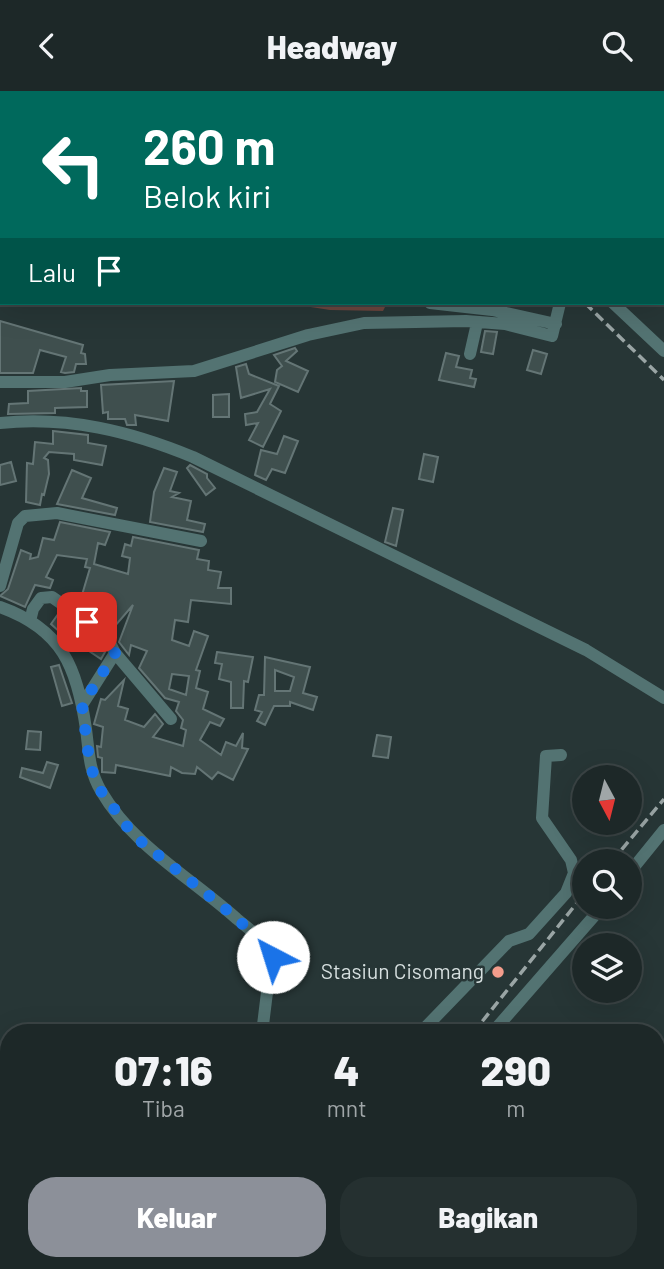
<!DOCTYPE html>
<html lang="id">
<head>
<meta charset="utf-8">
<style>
  body { margin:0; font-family:Barlow,sans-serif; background:#253030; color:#f1f3f6; height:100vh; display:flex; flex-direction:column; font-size:26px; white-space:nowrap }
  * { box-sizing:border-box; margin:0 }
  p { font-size:23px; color:#a0a6a8 }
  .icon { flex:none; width:38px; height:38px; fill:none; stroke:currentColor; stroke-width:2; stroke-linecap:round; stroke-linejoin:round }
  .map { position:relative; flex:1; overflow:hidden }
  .side { position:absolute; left:0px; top:933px; width:665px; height:247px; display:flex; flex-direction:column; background:#1d2828; border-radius:28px 28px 0 0; box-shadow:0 7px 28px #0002,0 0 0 2px #3b4445 }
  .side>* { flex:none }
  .guide { position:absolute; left:0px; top:0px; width:665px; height:214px; box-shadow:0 7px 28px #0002,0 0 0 2px #3b4445; background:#00695c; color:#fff; overflow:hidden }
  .needle { width:46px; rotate:173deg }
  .controls { position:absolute; left:572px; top:674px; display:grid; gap:14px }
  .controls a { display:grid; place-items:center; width:70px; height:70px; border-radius:50%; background:#1d2828; box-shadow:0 7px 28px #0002,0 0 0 2px #3b4445; font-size:35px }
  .pin { position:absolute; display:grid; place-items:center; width:60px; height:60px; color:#fff; margin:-30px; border-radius:14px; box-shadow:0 4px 10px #0006 }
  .me { position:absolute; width:77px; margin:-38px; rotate:320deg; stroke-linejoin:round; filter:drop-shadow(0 0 5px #0008) }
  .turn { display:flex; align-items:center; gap:24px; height:147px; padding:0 28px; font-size:32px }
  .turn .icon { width:91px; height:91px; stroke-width:2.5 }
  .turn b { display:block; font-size:49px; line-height:60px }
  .then { display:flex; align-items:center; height:66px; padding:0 28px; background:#0003; gap:14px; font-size:26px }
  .eta { display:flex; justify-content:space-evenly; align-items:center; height:119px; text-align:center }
  .eta b { font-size:42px; font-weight:800; line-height:49px }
  .action { display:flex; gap:14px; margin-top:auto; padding:14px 28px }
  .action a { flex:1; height:80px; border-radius:28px; background:#8c9099; color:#fff; font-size:28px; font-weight:800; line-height:80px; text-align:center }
  .action a+a { background:#253030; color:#f1f3f6 }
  header { display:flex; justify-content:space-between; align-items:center; height:91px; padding:0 28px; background:#1d2828; font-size:32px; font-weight:800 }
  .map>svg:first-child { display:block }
  .green { fill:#6b453e }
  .building { fill:#3f4f4e; stroke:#647575; stroke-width:2; fill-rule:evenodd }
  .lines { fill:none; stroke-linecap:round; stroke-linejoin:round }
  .minor { stroke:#537372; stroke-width:12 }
  .rail { stroke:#9aa5a5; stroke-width:3.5; stroke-dasharray:10 5; stroke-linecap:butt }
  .route { stroke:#1a73e8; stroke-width:12; stroke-dasharray:0 21.6 }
  .poi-dot { fill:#f49d8c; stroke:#273636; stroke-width:2.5 }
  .labels { text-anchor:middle; stroke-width:5; stroke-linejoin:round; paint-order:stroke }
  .poi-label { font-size:21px; fill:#d6dfdf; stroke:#273636; text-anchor:end }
</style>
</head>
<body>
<header><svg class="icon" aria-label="back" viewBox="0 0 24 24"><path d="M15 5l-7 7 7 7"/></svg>Headway<svg class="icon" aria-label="search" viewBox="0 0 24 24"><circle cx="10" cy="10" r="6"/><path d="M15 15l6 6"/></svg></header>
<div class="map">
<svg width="664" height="1178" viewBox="0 0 664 1178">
  <rect width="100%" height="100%" fill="#273636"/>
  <path class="green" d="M0 0H367L2 2 0 129Z
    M285 212H387L383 220 330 219Z"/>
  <path class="building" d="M0 230 83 254 81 262 85 263 86 273H76L74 281 65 282 61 281 66 266 40 259 33 282H0Z
    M485 240 497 241 493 263 481 261Z
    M295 257 297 260 286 270 308 280 298 301 275 291 277 279 282 275 274 264Z
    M533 259 547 263 541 283 527 279Z
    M446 262 459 265 456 276 472 279 470 287 476 288 474 296 439 289Z
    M246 273 249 283 279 295 270 313 281 320 263 356 249 349 258 332 246 334 245 323 257 321 270 298 241 307 236 276Z
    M174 290 168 330 135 324 136 334H127L125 328H108V321L103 322 101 294Z
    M81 297V300H87V316L55 317V322L8 323 9 313 28 312V300Z
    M229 303V326H213V304Z
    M53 340 88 344V352L106 355 102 374 74 369V363L49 361 44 367 48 369 49 383 44 404 42 403 40 414 26 411 27 372 33 373 35 351 53 353Z
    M284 345 298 350 285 382 272 378 266 389 255 384 261 359 277 363Z
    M424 363 438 366 433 391 419 388Z
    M11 371 16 390 0 394V374Z
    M190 374 207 383V387L215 397 206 404 187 377Z
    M164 377 177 381 170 400 179 402 172 406 191 410 187 429 205 433 203 441 150 431 154 401Z
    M72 379 91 387 82 407 117 417 115 424 57 413Z
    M393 417 403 419 396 455 385 451Z
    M60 431 110 441 105 454 98 452 94 473 128 483 130 467 122 465 125 453 131 455 133 446 199 459 197 468 209 470 208 479 221 481 218 497H231V513L191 509 188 531 175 529 172 549 189 555 194 540 208 545 196 579 200 580 196 597 208 601 203 618 224 628 220 635 210 631 200 649 221 664 226 651 236 655 243 642 242 657 248 658 233 689 218 681 212 688 197 676 195 683 182 682 171 676 170 685 116 674 115 682 102 681V667L98 666 97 655 101 656 103 636 94 633 101 608 105 609 124 589 118 615 128 618 125 629 144 636 155 623 163 633 153 646 183 655 186 639 181 637 183 629 176 620 179 611 165 607 139 577 147 560 131 554 129 564 119 551 133 514 115 535 106 533 79 514 90 477 85 476 87 468 57 464 46 486 53 489 50 497 35 494 25 516 0 505 8 498 21 459 31 463 30 468 38 466 43 447 54 449ZM172 583 189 585 186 604 169 598Z
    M59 522 99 550 105 561 101 568 80 554 76 559 65 551 61 542 51 533Z
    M217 561 253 566 248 591 244 590 243 617H231V591L219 588 222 573 215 572Z
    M265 566 310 576 303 602 317 606 313 619 290 611V615H274L265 634 257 630 262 621 255 619 259 604H264ZM275 579 294 586 290 600H275Z
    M59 574 72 612 62 615 51 576Z
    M28 640 41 641 40 659 26 658Z
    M377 644 391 646 388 667 373 665Z
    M47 671 58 674 50 697 20 686 22 677 43 682Z"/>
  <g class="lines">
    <path class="minor" d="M111 0V2
      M610 0 611 2
      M69 2V0
      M663 6H664
      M0 152 2 150
      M430 212 492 219 556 233
      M613 212 664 260
      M470 263 477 232
      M0 291H65L110 284 194 280 308 244 364 232 466 230 505 233 552 245 560 212
      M0 332C68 325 130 340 193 366L586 559 664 607
      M0 495 18 432 25 425 57 422 201 450
      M0 516C62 538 77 576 86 638 89 661 89 680 101 700 133 755 190 786 237 828 249 838 263 848 272 861L262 942
      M30 530 33 518 41 507 52 506 106 544 115 562 171 628
      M82 614 115 562
      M630 781 664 739
      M420 942 509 850 529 843 566 802 574 782 571 769 542 727 546 665 561 664
      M492 942 602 816
      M364 1171 365 1178
      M379 1178 381 1171"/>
    <path class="rail" d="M414 0 415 2
      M585 212 664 289
      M612 770 664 708
      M473 942 584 803
      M311 1178 315 1171"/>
  </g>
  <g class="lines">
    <path class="route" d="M87 531 106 544 115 562 82 614 90 675 101 700 134 745 222 815 269 856 273 866"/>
  </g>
  <circle class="poi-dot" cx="498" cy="881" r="7"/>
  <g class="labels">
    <g class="poi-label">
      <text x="484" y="888">Stasiun Cisomang</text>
    </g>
  </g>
</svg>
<div class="controls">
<a><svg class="needle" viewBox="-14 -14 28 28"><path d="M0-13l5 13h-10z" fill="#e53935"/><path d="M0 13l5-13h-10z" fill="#a0a6a8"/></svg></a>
<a><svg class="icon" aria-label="search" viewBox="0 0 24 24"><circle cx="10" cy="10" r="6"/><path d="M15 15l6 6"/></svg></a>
<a><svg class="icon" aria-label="layers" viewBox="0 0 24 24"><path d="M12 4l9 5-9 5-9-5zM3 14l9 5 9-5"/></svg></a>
</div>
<div class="pin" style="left:87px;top:531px;background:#d93025"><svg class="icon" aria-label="arrive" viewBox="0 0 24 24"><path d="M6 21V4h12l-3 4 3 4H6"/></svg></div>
<svg class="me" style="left:273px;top:866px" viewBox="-20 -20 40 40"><circle r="19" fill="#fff"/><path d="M0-13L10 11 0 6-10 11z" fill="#1a73e8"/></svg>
<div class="guide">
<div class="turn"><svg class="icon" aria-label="left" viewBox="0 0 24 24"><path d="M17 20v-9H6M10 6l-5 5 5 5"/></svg><div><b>260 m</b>Belok kiri</div></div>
<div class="then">Lalu<svg class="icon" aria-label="arrive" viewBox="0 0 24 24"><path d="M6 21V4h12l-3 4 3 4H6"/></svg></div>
</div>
<section class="side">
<div class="eta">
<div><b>07:16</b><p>Tiba</p></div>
<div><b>4</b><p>mnt</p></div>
<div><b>290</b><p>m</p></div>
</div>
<div class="action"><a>Keluar</a><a>Bagikan</a></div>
</section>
</div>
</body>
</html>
